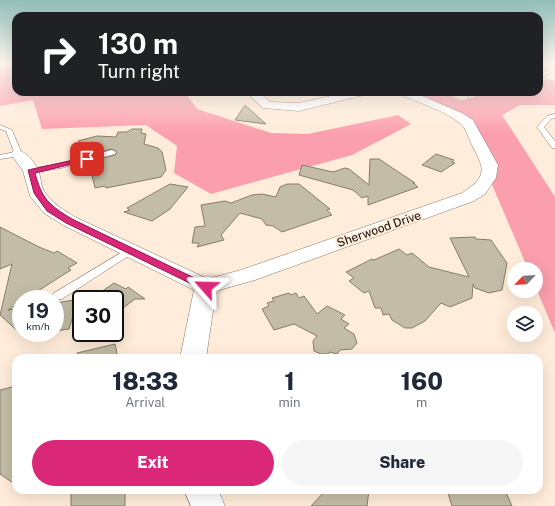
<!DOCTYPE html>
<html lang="en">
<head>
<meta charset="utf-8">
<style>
  body { margin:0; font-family:"Public Sans",sans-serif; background:#f6f6f7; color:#1f2937; height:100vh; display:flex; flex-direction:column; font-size:15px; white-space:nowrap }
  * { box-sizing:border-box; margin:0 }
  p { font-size:13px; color:#747a83 }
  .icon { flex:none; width:22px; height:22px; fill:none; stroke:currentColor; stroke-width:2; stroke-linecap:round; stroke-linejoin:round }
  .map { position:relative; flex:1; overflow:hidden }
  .sheet { position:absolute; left:12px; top:354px; width:531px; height:140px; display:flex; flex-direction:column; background:#fff; border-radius:12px; box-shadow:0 4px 16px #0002 }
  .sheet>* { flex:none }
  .hud { position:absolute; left:12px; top:12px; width:531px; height:84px; border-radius:12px; box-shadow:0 4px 16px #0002; background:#202124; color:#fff; overflow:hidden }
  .needle { width:26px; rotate:245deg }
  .controls { position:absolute; left:507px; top:262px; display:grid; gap:8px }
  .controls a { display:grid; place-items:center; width:36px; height:36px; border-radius:50%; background:#fff; box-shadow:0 4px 16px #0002; font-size:20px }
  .speed { position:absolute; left:12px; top:290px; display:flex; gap:8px; font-size:20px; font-weight:700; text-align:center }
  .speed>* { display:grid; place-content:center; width:52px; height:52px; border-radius:50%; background:#fff; box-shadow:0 4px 16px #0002; line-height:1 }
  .speed small { font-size:10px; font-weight:400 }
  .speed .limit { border:2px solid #111; border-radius:6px; background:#fff; color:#111 }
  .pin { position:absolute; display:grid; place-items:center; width:34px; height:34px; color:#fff; margin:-17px; border-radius:8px; box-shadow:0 2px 6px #0006 }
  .me { position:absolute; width:44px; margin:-22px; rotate:295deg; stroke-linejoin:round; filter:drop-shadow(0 0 3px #0008) }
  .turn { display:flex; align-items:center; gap:14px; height:84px; padding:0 20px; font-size:18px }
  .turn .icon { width:52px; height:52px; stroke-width:2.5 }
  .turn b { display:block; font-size:28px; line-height:34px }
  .eta { display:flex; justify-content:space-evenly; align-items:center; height:68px; text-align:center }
  .eta b { font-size:24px; font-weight:800; line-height:28px }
  .action { display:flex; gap:8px; margin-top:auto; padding:8px 20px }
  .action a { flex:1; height:46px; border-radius:24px; background:#db2777; color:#fff; font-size:16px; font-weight:800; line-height:46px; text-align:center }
  .action a+a { background:#f6f6f7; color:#1f2937 }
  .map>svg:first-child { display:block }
  .green { fill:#fb9ead }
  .building { fill:#c3bda7; stroke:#847e69 }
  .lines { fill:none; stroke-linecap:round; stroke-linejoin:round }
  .service-casing { stroke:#877667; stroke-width:1 }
  .minor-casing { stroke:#877667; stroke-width:1 }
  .service { fill:#fff; fill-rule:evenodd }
  .minor { fill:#fff; fill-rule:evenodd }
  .route { fill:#db2777; stroke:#8e194d }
  .labels { text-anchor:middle; stroke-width:4; stroke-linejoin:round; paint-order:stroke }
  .street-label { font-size:12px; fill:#110b06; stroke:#ffecda }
</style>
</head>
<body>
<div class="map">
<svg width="555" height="506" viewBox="0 0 555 506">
  <rect width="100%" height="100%" fill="#ffecda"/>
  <path class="green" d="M0 63H16V92H185L197 109 271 133 308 134 398 115 411 124 352 155 211 194 174 173 177 146 146 125 42 129 33 100 0 106Z
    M548 79 555 81V105H520L502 115 555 197V333L536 288V269H528L465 121 401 92H443L461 100 493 92H539V81Z"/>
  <path class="building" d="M245 105 266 124 235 120Z
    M132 129H142L141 133 146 134 144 144 158 148 162 152 166 170 161 177 106 188 105 186 95 188 92 175 96 174 93 161 115 155 117 152 112 149 90 154 78 141 97 136 116 137 118 132H127Z
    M436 154 454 160 452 162 455 163 441 172 422 165Z
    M370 159H379L415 183H413L418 187 368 205V196L362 198 353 190 299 175 302 165 333 172 345 168 349 169 369 185Z
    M170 184 188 187 170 209 152 221 124 212 130 210 127 208Z
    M287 184H299L330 209 327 210 332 215 282 232 273 226 266 225 262 219 240 213 221 235 224 240 197 247 199 243H192L195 227 205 226 201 205 225 201 231 203 252 195 262 194 276 197 280 187Z
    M0 227 39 247 54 253 57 251 77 263 68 268 71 270 25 299H21V302L8 310 21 308V334L0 315 12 264 0 269Z
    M475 237 476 239 491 240 507 263 502 290 489 293 475 288 473 284 472 298 450 307 441 303 425 321 412 328H405L392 320 389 314 383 315 381 308H375L369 291 364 293 349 281 354 278 346 272 372 259 374 260 399 249 407 255 412 253 429 267 469 277 450 238Z
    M114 283 126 289 128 287 145 299H135L115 314V299H91Z
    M289 293 291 295 296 293 299 298 304 296 317 314 327 306 345 315 341 319 349 324 344 328 354 334 357 343 352 349 340 350 337 354 330 352 328 354H321L314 351 313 341 317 336 294 324 274 330 262 309 269 306 267 303 274 301 272 298Z
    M81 299V314L73 316 69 329 55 331V303Z
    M115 344 118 358H78L77 353Z
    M16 386V485L0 474V390Z
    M71 490H125V506H71Z
    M326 490H369L367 506H311Z
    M447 490H505L512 506H452Z"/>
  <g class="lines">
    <defs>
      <path id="service" d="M549 71 551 72V74L539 78V74Z
        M459 92H479L468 96Z
        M555 114V118L551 119 544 127 555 141V148H552L537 127 547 116Z
        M0 125 12 130 22 154 21 156 0 159V155L14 152 6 131 0 129Z
        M112 150 116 152 115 154 61 168 31 173 27 171 28 169 60 164Z
        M129 248 133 249 134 251 133 253 62 299H54L52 296 54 293Z"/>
      <path id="minor" d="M246 92H259L270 102 299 103 349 92H370L368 94 299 111 263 108Z
        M397 92H413L462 113 473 120 498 165 496 178 485 194 474 201 255 280 216 291 206 358H180L194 290 63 225 44 213 30 196 23 171 11 154 13 151C24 148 36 162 39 173 41 178 41 186 44 191 51 203 64 210 75 217L208 279 241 270 462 193C489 176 484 168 471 143 468 137 466 128 461 124 444 110 419 103 399 94Z
        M184 490H218L225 506H191Z"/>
    </defs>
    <use href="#service" class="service-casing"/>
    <use href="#minor" class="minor-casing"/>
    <use href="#service" class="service"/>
    <use href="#minor" class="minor"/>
  </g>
  <linearGradient id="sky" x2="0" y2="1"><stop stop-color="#91beb9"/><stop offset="0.47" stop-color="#fff6ee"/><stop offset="1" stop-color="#fff6ee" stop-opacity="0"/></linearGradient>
  <rect width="555" height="134" fill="url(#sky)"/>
  <path class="route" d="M87 157 89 158V160L35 173C42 199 49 205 72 219L209 285 211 287 209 289H202L66 223 47 211 34 193 28 170Z"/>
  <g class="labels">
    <g class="street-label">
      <text transform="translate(379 229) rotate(-19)" y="4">Sherwood Drive</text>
    </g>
  </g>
</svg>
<div class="controls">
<a><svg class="needle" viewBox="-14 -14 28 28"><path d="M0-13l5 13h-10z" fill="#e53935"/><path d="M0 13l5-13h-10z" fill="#747a83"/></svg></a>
<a><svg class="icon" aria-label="layers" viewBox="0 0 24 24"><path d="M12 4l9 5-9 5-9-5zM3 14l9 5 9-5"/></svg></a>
</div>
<div class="speed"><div>19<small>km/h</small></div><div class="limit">30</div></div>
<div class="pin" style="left:87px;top:159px;background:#d93025"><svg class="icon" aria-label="arrive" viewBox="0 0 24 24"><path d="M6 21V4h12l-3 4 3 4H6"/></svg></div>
<svg class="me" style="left:206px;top:287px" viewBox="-20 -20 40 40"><path d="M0-17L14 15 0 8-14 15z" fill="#db2777" stroke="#fff" stroke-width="4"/></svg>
<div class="hud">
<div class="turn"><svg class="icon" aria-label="right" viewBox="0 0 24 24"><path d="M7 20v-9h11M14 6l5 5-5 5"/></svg><div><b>130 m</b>Turn right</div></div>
</div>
<section class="sheet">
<div class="eta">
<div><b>18:33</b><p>Arrival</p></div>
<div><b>1</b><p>min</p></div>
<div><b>160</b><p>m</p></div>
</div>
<div class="action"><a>Exit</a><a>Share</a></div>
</section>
</div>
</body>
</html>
